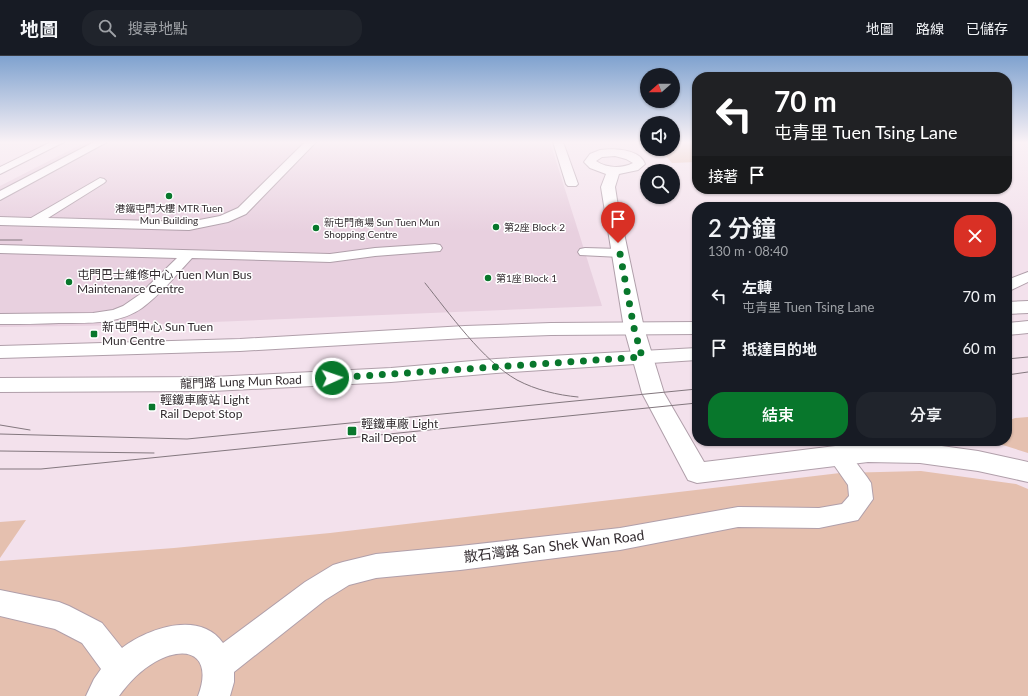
<!DOCTYPE html>
<html lang="zh-TW">
<head>
<meta charset="utf-8">
<style>
  body { margin:0; font-family:Lato,"Noto Sans TC",sans-serif; background:#20242c; color:#f1f3f6; height:100vh; display:flex; flex-direction:column; font-size:15px; white-space:nowrap }
  * { box-sizing:border-box; margin:0 }
  p { font-size:13px; color:#9ea1a6 }
  .icon { flex:none; width:22px; height:22px; fill:none; stroke:currentColor; stroke-width:2; stroke-linecap:round; stroke-linejoin:round }
  .map { position:relative; flex:1; overflow:hidden }
  .drawer { position:absolute; left:692px; top:146px; width:320px; height:244px; display:flex; flex-direction:column; background:#171b24; border-radius:16px; box-shadow:0 1px 3px #0004 }
  .drawer>* { flex:none }
  .guide { position:absolute; left:692px; top:16px; width:320px; height:122px; border-radius:16px; box-shadow:0 1px 3px #0004; background:#202124; color:#fff; overflow:hidden }
  .needle { width:26px; rotate:249deg }
  .fabs { position:absolute; left:640px; top:12px; display:grid; gap:8px }
  .fabs a { display:grid; place-items:center; width:40px; height:40px; border-radius:50%; background:#171b24; box-shadow:0 1px 3px #0004; font-size:20px }
  .pin { position:absolute; display:grid; place-items:center; width:34px; height:34px; color:#fff; margin:-41px -17px; border-radius:50% 50% 50% 0; rotate:-45deg; box-shadow:0 0 4px #0007 }
  .pin .icon { rotate:45deg }
  .me { position:absolute; width:44px; margin:-22px; rotate:87deg; stroke-linejoin:round; filter:drop-shadow(0 0 3px #0008) }
  .turn { display:flex; align-items:center; gap:14px; height:84px; padding:0 16px; font-size:18px }
  .turn .icon { width:52px; height:52px; stroke-width:2.5 }
  .turn b { display:block; font-size:28px; line-height:34px }
  .then { display:flex; align-items:center; height:38px; padding:0 16px; background:#0003; gap:8px; font-size:15px }
  .round { display:grid; place-items:center; flex:none; width:42px; height:42px; border-radius:16px; background:#20242c }
  .headline { display:flex; align-items:center; justify-content:space-between; height:68px; padding:0 16px }
  h1 { font-size:24px; font-weight:600; line-height:30px }
  .cta { display:flex; gap:8px; margin-top:auto; padding:8px 16px }
  .cta a { flex:1; height:46px; border-radius:16px; background:#08772c; color:#fff; font-size:16px; font-weight:600; line-height:46px; text-align:center }
  .cta a+a { background:#20242c; color:#f1f3f6 }
  ul { padding:0; list-style:none }
  li { display:flex; align-items:center; gap:12px; height:52px; padding:0 16px }
  li div { flex:1 }
  li b { display:block; font-size:15px }
  li em { font-style:normal }
  header { display:flex; align-items:center; gap:24px; box-sizing:border-box; height:56px; padding:0 20px; background:#171b24; border-bottom:1px solid #363941 }
  header strong { font-size:19px }
  nav { display:flex; gap:22px; margin-inline-start:auto; font-size:14px }
  .search { width:280px; height:36px; background:#20242c; display:flex; align-items:center; gap:10px; box-sizing:border-box; padding:0 14px; border-radius:16px; color:#9ea1a6; font-size:15px }
  .map>svg:first-child { display:block }
  .built { fill:#e8d0df }
  .green { fill:#e5c0af }
  .lines { fill:none; stroke-linecap:round; stroke-linejoin:round }
  .lane-casing { stroke:#b09faa; stroke-width:2 }
  .street-casing { stroke:#b09faa; stroke-width:2 }
  .secondary-casing { stroke:#b09faa; stroke-width:2 }
  .lane { fill:#fff; fill-rule:evenodd }
  .street { fill:#fff; fill-rule:evenodd }
  .secondary { fill:#fff; fill-rule:evenodd }
  .tram { stroke:#83777e; stroke-width:1 }
  .route { stroke:#08772c; stroke-width:7; stroke-dasharray:0 12.6 }
  .poi-dot { fill:#08772c; stroke:#fff; stroke-width:1.5 }
  .labels { text-anchor:middle; stroke-width:3; stroke-linejoin:round; paint-order:stroke }
  .far-poi-label { font-size:10px; fill:#322b2f; stroke:#fff; text-anchor:start }
  .poi-label { font-size:12px; fill:#322b2f; stroke:#fff; text-anchor:start }
  .street-label { font-size:12px; fill:#322b2f; stroke:#fff }
  .near-street-label { font-size:14px; fill:#322b2f; stroke:#fff }
</style>
</head>
<body>
<header>
<strong>地圖</strong>
<div class="search"><svg class="icon" aria-label="search" viewBox="0 0 24 24"><circle cx="10" cy="10" r="6"/><path d="M15 15l6 6"/></svg>搜尋地點</div>
<nav><a>地圖</a><a>路線</a><a>已儲存</a></nav>
</header>
<div class="map">
<svg width="1028" height="640" viewBox="0 0 1028 640">
  <rect width="100%" height="100%" fill="#f3e1ec"/>
  <path class="built" d="M86 86H550L602 250 140 269 0 271V130Z"/>
  <path class="green" d="M673 86H697V106L672 107 663 97 657 93H673Z
    M1028 361V397L990 385H1007V365L1015 362Z
    M921 415 1016 428 1028 433V640H0V505L174 492 330 477 840 417Z
    M26 464 0 502V466Z"/>
  <g class="lines">
    <defs>
      <path id="lane" d="M51 86H64L0 118V111Z
        M94 86H107L0 144V135Z
        M305 86H316L246 158 228 166 189 174 0 169V161L31 162 100 122 104 123 106 125 104 127 48 162 189 166 220 160 238 152Z
        M553 86H563L578 128 576 130H568L566 128Z
        M435 188 440 189 442 192 440 195 375 200 330 206 192 202C176 219 161 238 142 252 118 269 87 267 59 267 39 268 20 268 0 268V258L93 257 113 254 123 250 139 239 177 202 0 197V189L330 198 375 192Z
        M585 192 620 193 625 194 627 197 625 200 620 201 580 199 578 196 580 193Z
        M1028 216V226L1007 236V224Z
        M838 391 846 393 867 421 871 427 873 443 858 464 819 472 738 471 620 494 460 514 376 522 349 529 325 544 234 616V626L230 640H198C213 601 189 587 155 606 141 614 129 626 119 640H86L94 623 101 613 82 587 55 573 0 560V534L59 546 69 550 102 567 122 592C148 572 200 554 223 587L305 526 333 509 343 506 376 498 460 490 620 472 738 451 819 452 842 448 849 440 848 429 827 399 830 393Z"/>
      <path id="street" d="M600 94C614 92 640 93 645 108L638 114 619 118 615 131 617 144 644 272 664 337 704 406 868 386 920 387 978 395 1028 406V426L978 415 920 407 868 406 697 427 688 424 642 337 624 272 601 131 606 118 590 112 584 106 590 98ZM615 100 626 103 633 107C622 113 606 112 596 105L602 101Z"/>
      <path id="secondary" d="M1028 245V257L1007 258V246Z
        M1028 265V277L1007 279V267Z
        M697 266V278L551 279 465 282 240 295 0 302V290L240 283 465 270 551 267Z
        M697 292V304L496 317 391 326 213 335 0 336V322L213 321 391 312 496 303Z"/>
    </defs>
    <use href="#lane" class="lane-casing"/>
    <use href="#street" class="street-casing"/>
    <use href="#secondary" class="secondary-casing"/>
    <use href="#lane" class="lane"/>
    <use href="#street" class="street"/>
    <use href="#secondary" class="secondary"/>
    <path class="tram" d="M0 184H22
      M425 227C449 257 483 305 517 324 536 334 557 339 578 341
      M1007 303 1028 301
      M1007 319 1028 316
      M0 369 30 374
      M0 378 187 383 697 333
      M0 395 154 397
      M0 413H41L697 347"/>
  </g>
  <linearGradient id="sky" x2="0" y2="1"><stop stop-color="#7fa2cf"/><stop offset="0.49" stop-color="#faf2f6"/><stop offset="1" stop-color="#faf2f6" stop-opacity="0"/></linearGradient>
  <rect width="1028" height="176" fill="url(#sky)"/>
  <g class="lines">
    <path class="route" d="M332 322 642 301 634 272 618 187"/>
  </g>
  <g class="poi-dot">
    <circle cx="169" cy="140" r="4"/>
    <circle cx="496" cy="171" r="4"/>
    <circle cx="316" cy="172" r="4"/>
    <circle cx="488" cy="222" r="4"/>
    <circle cx="69" cy="226" r="4"/>
    <rect x="90" y="274" width="8" height="8" rx="2"/>
    <rect x="148" y="347" width="8" height="8" rx="2"/>
    <rect x="347" y="370" width="10" height="10" rx="2"/>
  </g>
  <g class="labels">
    <g class="far-poi-label">
      <text x="169" y="156" text-anchor="middle">港鐵屯門大樓 MTR Tuen<tspan x="169" dy="12">Mun Building</tspan></text>
      <text x="324" y="170">新屯門商場 Sun Tuen Mun<tspan x="324" dy="12">Shopping Centre</tspan></text>
      <text x="504" y="175">第2座 Block 2</text>
      <text x="496" y="226">第1座 Block 1</text>
    </g>
    <g class="poi-label">
      <text x="77" y="223">屯門巴士維修中心 Tuen Mun Bus<tspan x="77" dy="14">Maintenance Centre</tspan></text>
      <text x="102" y="275">新屯門中心 Sun Tuen<tspan x="102" dy="14">Mun Centre</tspan></text>
      <text x="160" y="348">輕鐵車廠站 Light<tspan x="160" dy="14">Rail Depot Stop</tspan></text>
      <text x="361" y="372">輕鐵車廠 Light<tspan x="361" dy="14">Rail Depot</tspan></text>
    </g>
    <g class="street-label">
      <text transform="translate(241 326) rotate(-2)" y="4">龍門路 Lung Mun Road</text>
    </g>
    <g class="near-street-label">
      <text transform="translate(554 490) rotate(-7)" y="5">散石灣路 San Shek Wan Road</text>
    </g>
  </g>
</svg>
<div class="fabs">
<a><svg class="needle" viewBox="-14 -14 28 28"><path d="M0-13l5 13h-10z" fill="#e53935"/><path d="M0 13l5-13h-10z" fill="#9ea1a6"/></svg></a>
<a><svg class="icon" aria-label="sound" viewBox="0 0 24 24"><path d="M4 9h4l5-4v14l-5-4H4zM17 9q2 3 0 6"/></svg></a>
<a><svg class="icon" aria-label="search" viewBox="0 0 24 24"><circle cx="10" cy="10" r="6"/><path d="M15 15l6 6"/></svg></a>
</div>
<div class="pin" style="left:618px;top:187px;background:#d93025"><svg class="icon" aria-label="arrive" viewBox="0 0 24 24"><path d="M6 21V4h12l-3 4 3 4H6"/></svg></div>
<svg class="me" style="left:332px;top:322px" viewBox="-20 -20 40 40"><circle r="17" fill="#08772c" stroke="#fff" stroke-width="3"/><path d="M0-11L8 9 0 5-8 9z" fill="#fff"/></svg>
<div class="guide">
<div class="turn"><svg class="icon" aria-label="left" viewBox="0 0 24 24"><path d="M17 20v-9H6M10 6l-5 5 5 5"/></svg><div><b>70 m</b>屯青里 Tuen Tsing Lane</div></div>
<div class="then">接著<svg class="icon" aria-label="arrive" viewBox="0 0 24 24"><path d="M6 21V4h12l-3 4 3 4H6"/></svg></div>
</div>
<section class="drawer">
<div class="headline"><div><h1>2 分鐘</h1><p>130 m · 08:40</p></div><a class="round" style="background:#d93025;color:#fff"><svg class="icon" aria-label="close" viewBox="0 0 24 24"><path d="M6 6l12 12M18 6L6 18"/></svg></a></div>
<ul>
<li><svg class="icon" aria-label="left" viewBox="0 0 24 24"><path d="M17 20v-9H6M10 6l-5 5 5 5"/></svg><div><b>左轉</b><p>屯青里 Tuen Tsing Lane</p></div><em>70 m</em></li>
<li><svg class="icon" aria-label="arrive" viewBox="0 0 24 24"><path d="M6 21V4h12l-3 4 3 4H6"/></svg><div><b>抵達目的地</b></div><em>60 m</em></li>
</ul>
<div class="cta"><a>結束</a><a>分享</a></div>
</section>
</div>
</body>
</html>
